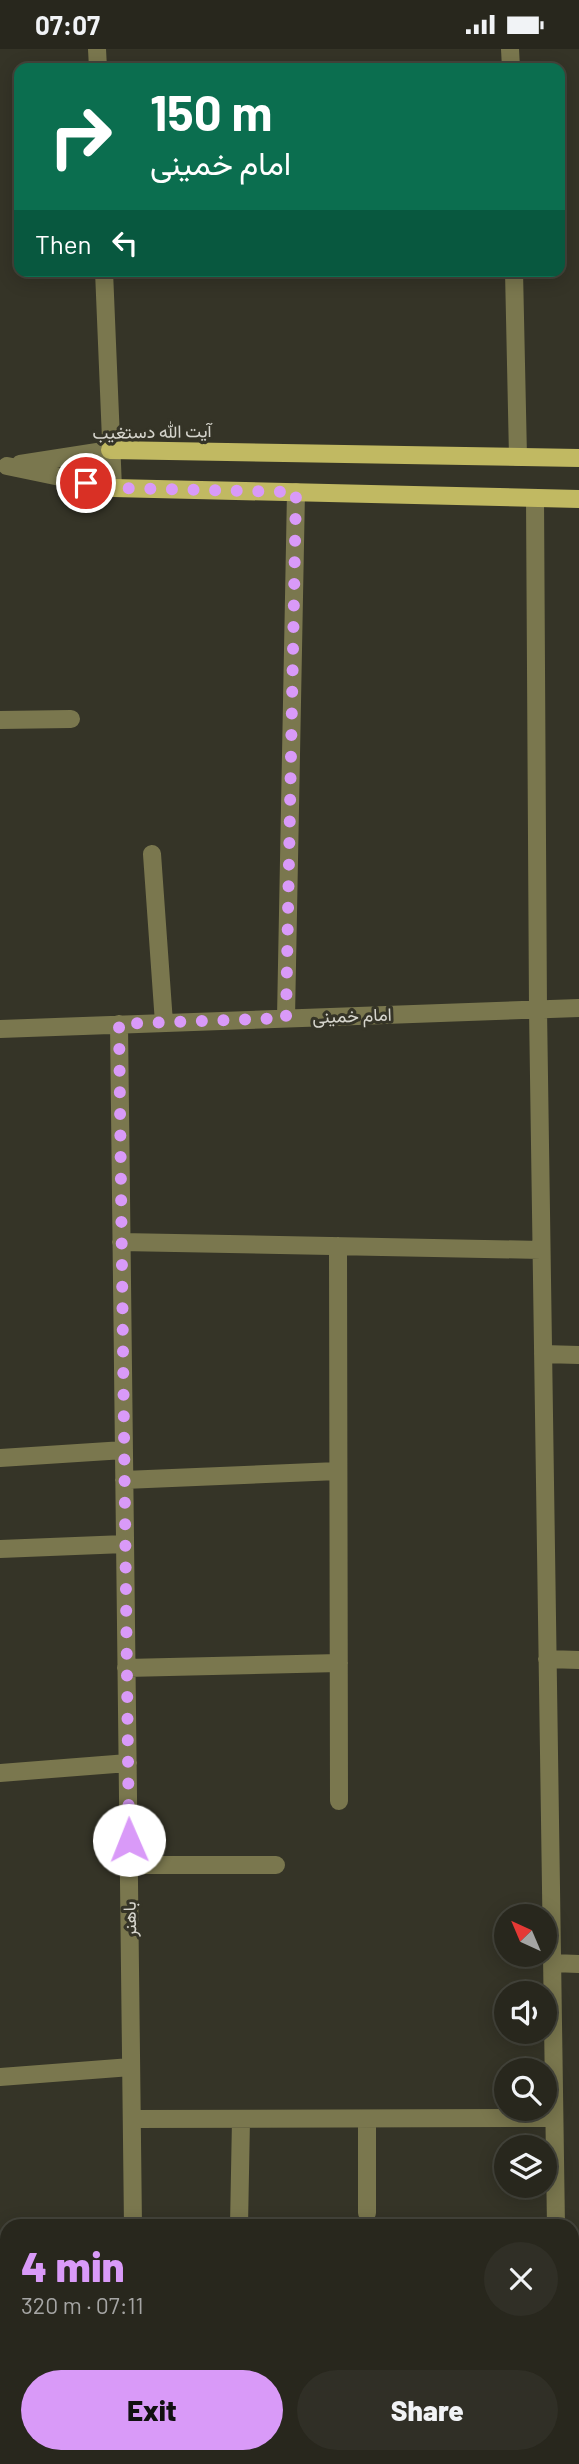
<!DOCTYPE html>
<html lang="en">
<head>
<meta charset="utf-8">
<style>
  body { margin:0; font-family:Barlow,Vazirmatn,sans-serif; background:#302f26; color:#f1f3f6; height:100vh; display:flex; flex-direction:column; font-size:26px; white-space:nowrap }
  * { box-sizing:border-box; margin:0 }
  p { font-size:23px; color:#a5a5a4 }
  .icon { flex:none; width:38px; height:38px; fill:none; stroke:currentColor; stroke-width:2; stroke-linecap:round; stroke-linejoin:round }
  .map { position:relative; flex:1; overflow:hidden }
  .sheet { position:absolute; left:0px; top:2170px; width:579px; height:245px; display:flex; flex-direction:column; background:#28271d; border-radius:21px 21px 0 0; box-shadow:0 4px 18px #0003,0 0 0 2px #44443b }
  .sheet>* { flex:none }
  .top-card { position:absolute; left:14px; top:14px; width:551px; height:214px; border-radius:14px; box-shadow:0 4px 18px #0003,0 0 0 2px #44443b; background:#0b6e4f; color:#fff; overflow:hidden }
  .needle { width:46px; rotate:316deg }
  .controls { position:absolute; left:494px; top:1855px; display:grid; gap:14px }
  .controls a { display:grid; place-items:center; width:63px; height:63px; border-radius:50%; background:#28271d; box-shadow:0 4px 18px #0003,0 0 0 2px #44443b; font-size:35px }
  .pin { position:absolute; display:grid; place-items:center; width:60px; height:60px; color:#fff; margin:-30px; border:4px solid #fff; border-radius:50%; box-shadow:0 2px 7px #0007 }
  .me { position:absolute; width:77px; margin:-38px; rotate:359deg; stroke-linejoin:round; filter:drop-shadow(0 0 5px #0008) }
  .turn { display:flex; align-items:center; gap:24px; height:147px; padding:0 21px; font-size:32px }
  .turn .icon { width:91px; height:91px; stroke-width:2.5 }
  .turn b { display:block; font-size:49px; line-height:60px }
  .then { display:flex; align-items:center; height:66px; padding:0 21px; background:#0003; gap:14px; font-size:26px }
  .round { display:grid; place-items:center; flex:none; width:74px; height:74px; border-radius:37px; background:#302f26 }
  .overview { display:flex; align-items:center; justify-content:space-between; height:119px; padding:0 21px }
  h1 { font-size:42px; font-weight:800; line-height:52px; color:#d99af8 }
  .primary-button { display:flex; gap:14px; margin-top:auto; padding:14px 21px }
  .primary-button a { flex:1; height:80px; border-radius:42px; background:#d99af8; color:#111; font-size:28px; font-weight:800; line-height:80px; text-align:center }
  .primary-button a+a { background:#302f26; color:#f1f3f6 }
  .status { display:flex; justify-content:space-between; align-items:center; height:49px; padding:0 35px; background:#28271d; direction:ltr }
  .status svg { height:19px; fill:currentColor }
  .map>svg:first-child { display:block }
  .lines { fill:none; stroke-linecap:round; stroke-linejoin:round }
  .minor { stroke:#7a774e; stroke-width:18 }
  .major { stroke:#c1b962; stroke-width:18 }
  .route { stroke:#d99af8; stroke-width:12; stroke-dasharray:0 21.6 }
  .labels { text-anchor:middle; stroke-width:6; stroke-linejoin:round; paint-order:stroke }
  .street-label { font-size:18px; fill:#d6d5cd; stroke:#353427 }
</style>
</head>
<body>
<div class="status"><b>07:07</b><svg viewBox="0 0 49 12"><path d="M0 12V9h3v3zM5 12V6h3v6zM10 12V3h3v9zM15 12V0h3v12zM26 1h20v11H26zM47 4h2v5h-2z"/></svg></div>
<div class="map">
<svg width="579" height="2415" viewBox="0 0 579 2415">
  <rect width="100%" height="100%" fill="#353427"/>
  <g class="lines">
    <path class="minor" d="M97 0 98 19
      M510 0 511 19
      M514 222 518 408
      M20 415 110 401
      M7 417 113 439 104 222
      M535 449 538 960 556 2177
      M0 671 71 670
      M152 805 164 974
      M286 969 296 443
      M119 975 133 2177
      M0 980 579 959
      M121 1193 541 1201
      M338 1197 339 1752
      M543 1305 579 1306
      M0 1409 124 1401
      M124 1431 338 1422
      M0 1500 125 1495
      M547 1610 579 1611
      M126 1619 339 1614
      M0 1724 128 1714
      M129 1816H276
      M552 1914 579 1915
      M0 2028 131 2018
      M132 2070 554 2069
      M367 2164V2070
      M239 2177 241 2070
      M572 2220 579 2221
      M0 2327H7
      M75 2408 136 2412
      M560 2408V2415"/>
    <path class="major" d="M110 401 579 409
      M113 439 579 450"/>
  </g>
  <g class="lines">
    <path class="route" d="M86 434 113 439 296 443 286 969 119 975 129 1791"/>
  </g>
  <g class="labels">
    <g class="street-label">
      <text transform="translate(152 383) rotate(-1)" y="6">آیت الله دستغیب</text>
      <text transform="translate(352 967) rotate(-2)" y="6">امام خمینی</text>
      <text transform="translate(130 1870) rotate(-91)" y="6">باهنر</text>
    </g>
  </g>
</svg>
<div class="controls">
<a><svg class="needle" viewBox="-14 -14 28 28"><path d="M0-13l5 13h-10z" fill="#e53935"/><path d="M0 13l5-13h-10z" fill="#a5a5a4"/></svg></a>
<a><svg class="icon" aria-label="sound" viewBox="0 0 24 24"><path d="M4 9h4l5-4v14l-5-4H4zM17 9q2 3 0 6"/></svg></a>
<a><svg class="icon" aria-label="search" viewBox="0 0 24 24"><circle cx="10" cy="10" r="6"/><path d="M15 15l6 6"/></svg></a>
<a><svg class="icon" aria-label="layers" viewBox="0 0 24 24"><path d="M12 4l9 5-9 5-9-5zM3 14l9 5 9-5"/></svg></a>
</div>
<div class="pin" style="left:86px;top:434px;background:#d93025"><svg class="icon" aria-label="arrive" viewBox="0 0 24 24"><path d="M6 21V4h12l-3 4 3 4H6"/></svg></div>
<svg class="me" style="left:129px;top:1791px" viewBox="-20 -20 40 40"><circle r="19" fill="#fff"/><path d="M0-13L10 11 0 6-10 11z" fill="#d99af8"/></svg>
<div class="top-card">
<div class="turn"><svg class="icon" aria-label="right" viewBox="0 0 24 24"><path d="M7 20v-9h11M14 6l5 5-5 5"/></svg><div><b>150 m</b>امام خمینی</div></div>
<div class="then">Then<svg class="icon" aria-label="left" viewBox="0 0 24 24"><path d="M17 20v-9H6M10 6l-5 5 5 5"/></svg></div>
</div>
<section class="sheet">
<div class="overview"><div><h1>4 min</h1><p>320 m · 07:11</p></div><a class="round"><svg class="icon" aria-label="close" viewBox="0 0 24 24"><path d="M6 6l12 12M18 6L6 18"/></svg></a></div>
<div class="primary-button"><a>Exit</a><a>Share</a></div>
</section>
</div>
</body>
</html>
